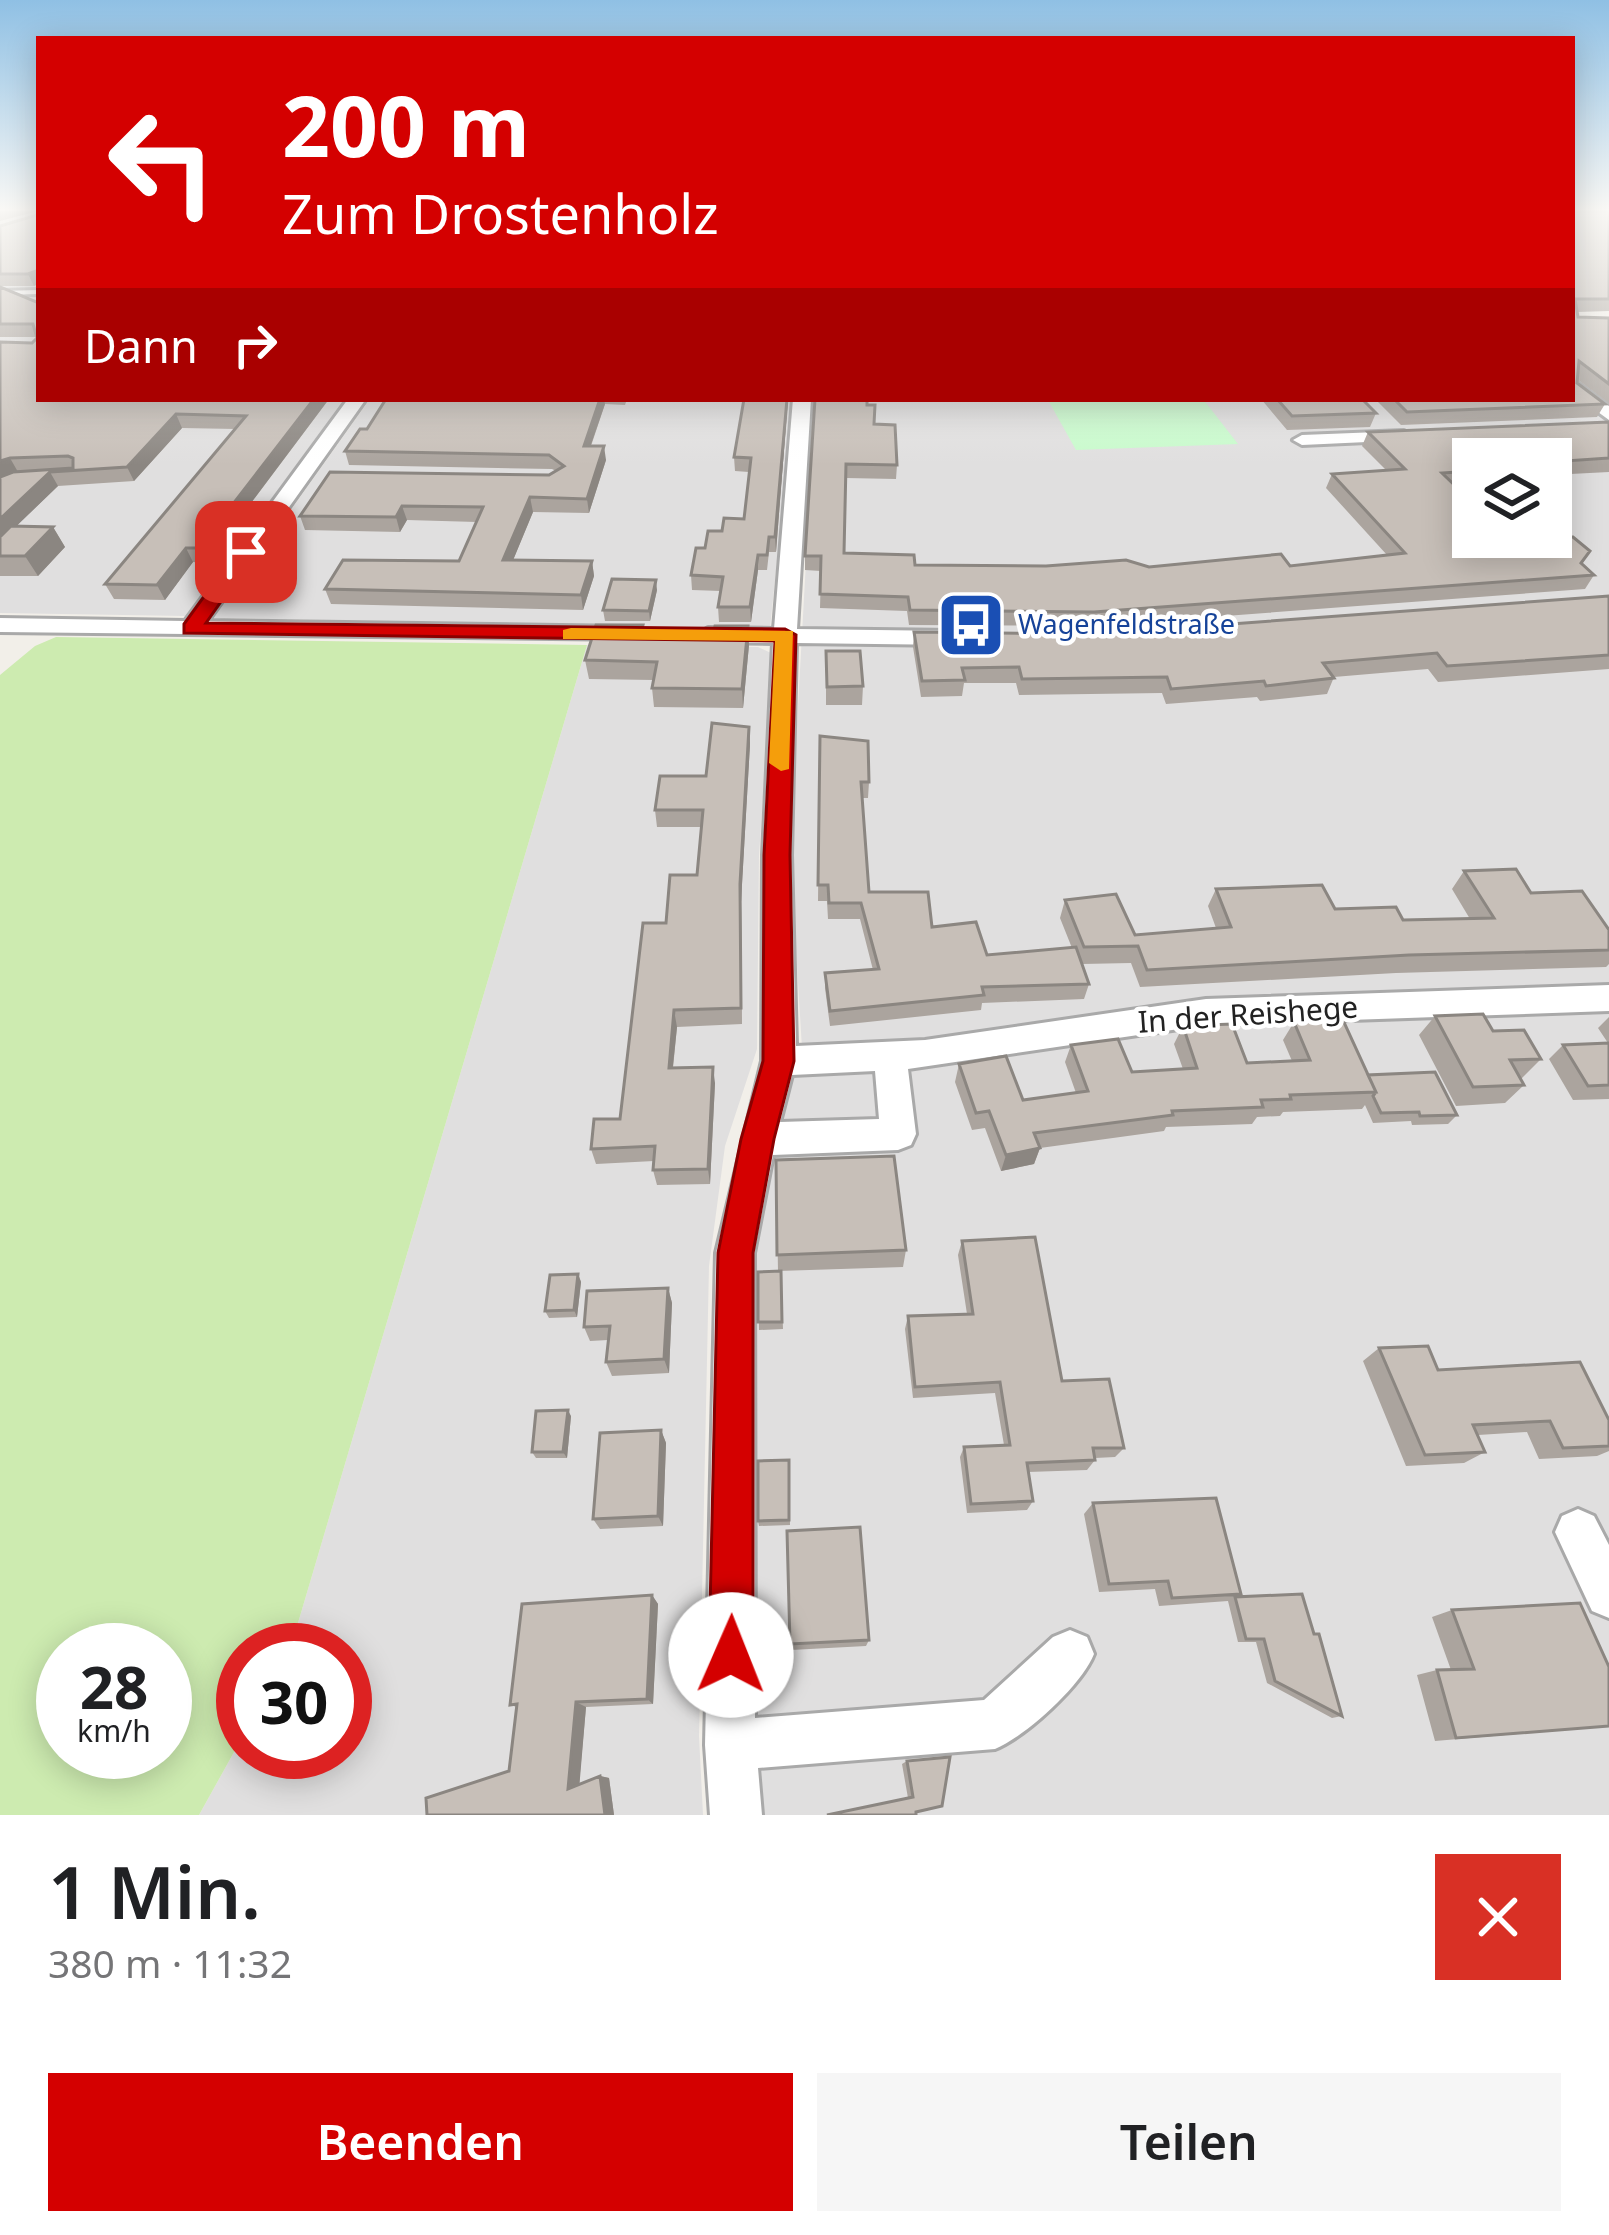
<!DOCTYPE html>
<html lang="de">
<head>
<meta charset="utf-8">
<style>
  body { margin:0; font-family:"Noto Sans",sans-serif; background:#f6f6f6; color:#202124; height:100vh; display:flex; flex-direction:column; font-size:45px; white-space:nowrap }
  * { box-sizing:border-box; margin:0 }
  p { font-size:39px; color:#757577 }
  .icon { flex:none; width:66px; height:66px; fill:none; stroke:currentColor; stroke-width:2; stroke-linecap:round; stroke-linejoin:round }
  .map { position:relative; height:1815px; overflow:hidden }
  .side { display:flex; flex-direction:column; background:#fff; flex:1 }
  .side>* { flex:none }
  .guide { position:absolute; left:36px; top:36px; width:1539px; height:366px; border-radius:0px; box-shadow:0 6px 30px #0003; background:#d40000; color:#fff; overflow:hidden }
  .tools { position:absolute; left:1452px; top:438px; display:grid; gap:24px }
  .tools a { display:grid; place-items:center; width:120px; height:120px; border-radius:0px; background:#fff; box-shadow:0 6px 30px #0003; font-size:60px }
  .speed { position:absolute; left:36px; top:1623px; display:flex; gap:24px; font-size:60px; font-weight:700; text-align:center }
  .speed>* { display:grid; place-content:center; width:156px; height:156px; border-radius:50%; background:#fff; box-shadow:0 6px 30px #0003; line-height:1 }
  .speed small { font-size:30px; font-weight:400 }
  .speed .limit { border:18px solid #d22; background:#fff; color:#111 }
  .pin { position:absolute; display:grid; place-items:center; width:102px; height:102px; color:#fff; margin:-51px; border-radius:24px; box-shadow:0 6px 18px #0006 }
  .me { position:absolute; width:132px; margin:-66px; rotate:1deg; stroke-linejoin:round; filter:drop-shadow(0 0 9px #0008) }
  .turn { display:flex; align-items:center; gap:42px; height:252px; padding:0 48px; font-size:54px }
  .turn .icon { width:156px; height:156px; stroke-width:2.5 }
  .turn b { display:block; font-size:84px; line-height:102px }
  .then { display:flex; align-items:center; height:114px; padding:0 48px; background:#0003; gap:24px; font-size:45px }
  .round { display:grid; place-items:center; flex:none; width:126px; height:126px; border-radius:0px; background:#f6f6f6 }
  .summary { display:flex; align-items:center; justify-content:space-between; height:204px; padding:0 48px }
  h1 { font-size:72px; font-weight:600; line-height:90px }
  .action { display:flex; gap:24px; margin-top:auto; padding:24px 48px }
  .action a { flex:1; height:138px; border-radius:0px; background:#d40000; color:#fff; font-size:48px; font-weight:600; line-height:138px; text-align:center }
  .action a+a { background:#f6f6f6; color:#202124 }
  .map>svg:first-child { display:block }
  .residential { fill:#e0dfdf; fill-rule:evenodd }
  .grass { fill:#cdebb0; fill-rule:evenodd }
  .park { fill:#c8facc }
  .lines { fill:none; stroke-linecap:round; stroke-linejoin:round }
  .lane-casing { stroke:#a9a9a9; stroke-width:6 }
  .street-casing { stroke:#a9a9a9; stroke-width:6 }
  .lane { fill:#fff; fill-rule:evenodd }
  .street { fill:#fff; fill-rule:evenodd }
  .wall { fill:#aba49e }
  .shaded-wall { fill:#8b8681 }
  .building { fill:#c7bfb8; stroke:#8b8681; stroke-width:3 }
  .route { fill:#d40000; stroke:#8a0000; stroke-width:3 }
  .slow { fill:#f59e0b }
  .labels { text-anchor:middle; stroke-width:9; stroke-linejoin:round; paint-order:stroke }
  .far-transit-label { font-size:27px; fill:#164399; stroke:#fff; text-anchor:start }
  .street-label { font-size:30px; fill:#222; stroke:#fff }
</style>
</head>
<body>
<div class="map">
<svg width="1609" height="1815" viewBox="0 0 1609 1815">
  <rect width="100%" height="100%" fill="#f2efe9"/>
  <path class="residential" d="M0 211H39V399H345L185 616 0 613Z
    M1572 325H1609V1815H764L756 1721 751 1266 768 1152 802 1048 790 851 815 399H1572ZM1473 459H1551V537H1473Z
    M370 399H794L770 628 214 618Z
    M587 645 758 647 773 654 759 855 757 1049 725 1146 709 1266 699 1736 703 1815H199L243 1736V1752H345V1650H290Z"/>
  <path class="grass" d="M56 637 587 645 290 1650H243V1736L199 1815H0V675L35 646ZM63 1650H165V1752H63Z"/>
  <path class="park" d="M1203 399 1238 444 1076 450 1048 400Z"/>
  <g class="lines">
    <defs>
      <path id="lane" d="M39 290V294L0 295V291Z"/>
      <path id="street" d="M1572 379 1609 406V420L1572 393Z
        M348 399H366L208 621 630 627 642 634 638 639 0 632V618L185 621Z
        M793 399H811L797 629 954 631 966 638 954 645 796 643 791 855 796 1046 925 1040 1206 999 1609 985V1011L1206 1025 908 1069 916 1134 911 1145 898 1150 773 1155 754 1253 755 1718 984 1700 1053 1637 1070 1630 1087 1637 1094 1654C1082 1685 1026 1736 995 1749L758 1768 762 1815H710L705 1745 716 1253 762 1061 763 855 773 643 708 642 696 635 708 628 774 629ZM875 1071 879 1119 780 1122 792 1075Z
        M1404 431 1413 436 1410 440 1302 445 1293 440 1302 435Z
        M1578 1509 1594 1516 1609 1545V1618L1592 1611 1555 1532 1562 1516Z"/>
    </defs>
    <use href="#lane" class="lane-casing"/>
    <use href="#street" class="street-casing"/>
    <use href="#lane" class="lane"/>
    <use href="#street" class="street"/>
  </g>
  <path class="wall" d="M0 211H39L34 286H0V226L37 215 38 211Z
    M1572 211H1609V311L1577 312 1578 317 1609 318V403L1577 379V383L1605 404 1597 417 1401 425 1375 399H1572Z
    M0 287 39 303V399H329L206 563 193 562 165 600 114 599 105 584 235 429 182 428 134 481 58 486 16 526 53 527 65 547 38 576H0V342L32 343 37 338 36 337H0Z
    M386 399H627L625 405 605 404 591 446 606 460 589 513 533 512 513 560 592 561 594 576 583 610 331 604 325 589 459 561 477 522 407 520 400 532 305 530 300 516 549 475 556 471 552 469 349 465 345 451 367 429Z
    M744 399H788L776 552H769L767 570H758L751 622H719L718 607 721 591 692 590 691 575 705 548 722 531 744 519 749 472 735 471 734 457Z
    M1261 399H1362L1376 413 1370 427 1287 430Z
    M867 405 874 424 897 465 896 479 846 478 844 553 915 565 1149 567 1290 566 1387 555 1326 488 1332 474 1386 470 1362 446 1368 432 1609 422V472L1551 475V459H1473V485L1455 486 1473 537 1590 551 1582 564 1594 575 1585 589 1091 626 909 625 907 611 820 608 821 571 805 570V556Z
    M657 590 650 621H605L603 610Z
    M1609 596V669L1438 682 1428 669 1334 677 1327 694 1260 701 1257 697 1166 704 1162 693 1019 695 1016 683H964L962 696 921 697 913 647 914 632 1095 634Z
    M643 625 644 633 749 645 743 708 654 707 652 688 653 680 589 679 585 660Z
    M826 651 863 686 862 705H826Z
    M749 727 750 744 741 902 742 1024 677 1027 673 1068 715 1083 710 1184 657 1185 653 1170 654 1161 596 1164 591 1149 620 1119 666 923 697 875 701 827H657L655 810 706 776Z
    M820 736 869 782 868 798H862L869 892 932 927 987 955 1072 948 1060 918 1065 900 1135 935 1216 928 1208 906 1216 889 1403 920 1470 919 1452 889 1464 871 1531 893 1609 930V964L1606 967 1396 973 1140 987 1131 963 1082 964 1089 984 1084 999 982 1003 981 1010 830 1026 825 988V973L873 970 860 919H828L827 901H818Z
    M1435 1016 1493 1031 1541 1059 1522 1078H1520L1524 1085 1505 1103 1456 1106 1419 1035Z
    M1609 1017V1099L1573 1100 1549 1059 1563 1045 1608 1043 1598 1028Z
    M1294 1022 1368 1075 1457 1115 1448 1124 1412 1125 1411 1121 1373 1123 1365 1105 1362 1109 1283 1112 1280 1116 1257 1117 1252 1124 1166 1127 1164 1131 1040 1148 1034 1164 1001 1171 985 1128 972 1130 955 1082 959 1064 1023 1100 1076 1093 1065 1062 1071 1045 1132 1072 1183 1069 1174 1044 1183 1026 1247 1063 1292 1061 1283 1040Z
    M776 1160 906 1250 903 1267 778 1271Z
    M962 1241 1062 1381 1124 1448 1115 1457 1095 1458V1460L1087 1470 1028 1472 1033 1501 1027 1510 967 1513 960 1457 964 1447 1004 1445 995 1393 913 1398 905 1329 908 1316 967 1314 958 1255Z
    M781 1271 783 1329 759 1330 758 1272Z
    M578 1274 581 1282 577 1317 549 1318 545 1311Z
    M668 1288 672 1303 669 1373 612 1376 606 1362 608 1340 590 1341 584 1327Z
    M1379 1348 1438 1370 1609 1420V1451L1597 1456 1539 1459 1527 1432 1478 1435 1485 1452 1464 1463 1406 1466 1363 1361Z
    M571 1416 567 1458H536L532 1452Z
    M661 1430 666 1443 663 1526 600 1529 593 1519Z
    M789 1460 790 1525 759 1526 758 1521Z
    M1093 1503 1241 1594 1236 1597 1314 1634 1342 1716 1332 1718 1267 1683 1256 1642H1238L1228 1601 1159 1606 1155 1589 1099 1592 1084 1514Z
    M787 1531 869 1640 866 1646 791 1650Z
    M652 1595 658 1604 653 1704 586 1707 579 1784 600 1776 609 1778 614 1815 509 1771 517 1707 510 1705Z
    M1452 1610 1609 1726 1435 1741 1417 1675 1437 1670H1451L1432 1617Z
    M907 1761 916 1812 908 1798 902 1764Z"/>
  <path class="shaded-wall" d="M0 211H38L0 221Z
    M39 270V284L34 286 28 274Z
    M314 399H329L206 563 199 548Z
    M600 399H604L605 404 586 459 584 446Z
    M787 399H788L776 552 775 537Z
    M176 414 182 428 134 481 127 467Z
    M604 446 606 460 589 513 587 499Z
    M10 458 18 472 0 479V461Z
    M50 472 58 486 0 542V519Z
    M530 497 533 512 507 575 503 560Z
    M402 506 407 520 400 532 396 517Z
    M53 527 65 547 38 576 25 556Z
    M186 548 193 562 165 600 157 585Z
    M758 555V570L751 622 750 607Z
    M592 561 594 576 583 610 581 595Z
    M656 580 657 590 650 621 649 611Z
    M748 626 749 645 743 708 742 689Z
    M749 727 750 744 741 902 742 1024 740 884Z
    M674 1010 677 1027 671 1084 669 1068Z
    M713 1067 715 1083 710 1184 708 1169Z
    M1040 1148 1034 1164 1001 1171 1006 1155Z
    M578 1274 581 1282 577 1317 574 1310Z
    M668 1288 672 1303 669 1373 664 1359Z
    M568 1410 571 1416 567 1458 563 1452Z
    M661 1430 666 1443 663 1526 658 1516Z
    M652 1595 658 1604 653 1704 647 1699Z
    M576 1702 586 1707 579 1790 568 1789Z
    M600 1776 609 1778 614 1815H605Z"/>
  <path class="building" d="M38 211 39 270 28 274H0V226L37 215Z
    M1572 211H1609V299H1575L1578 317 1609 318V384L1579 361 1577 383 1605 404 1407 412 1394 399H1572Z
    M0 287 39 303V399H314L199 548H186L157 585 105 584 246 416 176 414 127 467 50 472 0 519V477L13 472 73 468V458L68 456 10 458 0 461V342L32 343 37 338 33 324H0Z
    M386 399H600L584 446H604L587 499 530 497 503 560 592 561 581 595 325 589 343 560 459 561 483 507 402 506 396 517 300 516 330 472 549 475 564 466 549 455 345 451 360 429H367Z
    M744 399H787L775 537H769L767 555H758L750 607H718L723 577 691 575 696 548H705L708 531H722L724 518 744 519 751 458 734 457Z
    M815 399H867V405H875L874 424 895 425 897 465 846 464 844 553 914 555 915 565 1046 566 1126 560 1149 567 1281 554 1290 566 1405 553 1332 474 1405 469 1368 432 1609 422V458L1551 462V459H1473V471L1442 473 1473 503V537H1573L1590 551 1581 563 1594 575 1094 612 910 610 908 597 820 594 821 556H805Z
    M1277 399H1362L1376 413 1292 416Z
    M11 526 53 527 25 556H0V537Z
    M612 579 656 580 649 611 603 610Z
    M1609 596V655L1447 666 1437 653 1323 663 1334 678 1266 686 1264 681 1171 689 1167 677 1022 679 1019 667 962 668 965 680 922 681 914 632 1095 634Z
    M596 625H643L641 633 713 635 715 626H748L742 689 652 688 657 662 585 660Z
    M826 651H860L863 686 827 687Z
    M712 723 749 727 740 884 741 1008 674 1010 669 1068 713 1067 708 1169 653 1170 655 1146 591 1149 594 1119H620L643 923H666L670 875H697L703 810H655L660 776H706Z
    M820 736 868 741 869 782H861L869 892H928L932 927 976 922 987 955 1076 947 1089 984 982 987 984 995 830 1011 825 973 879 969 861 903H829L828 885H818Z
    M1516 869 1531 893 1582 891 1609 930V950L1409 955 1147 970 1138 946 1084 947 1065 900 1116 894 1135 935 1231 927 1216 889 1322 885 1335 909 1396 907 1403 920 1494 918 1464 871Z
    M1483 1014 1493 1031 1524 1030 1541 1059 1510 1060 1524 1085 1473 1087 1435 1016Z
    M1343 1020 1376 1092 1290 1095 1291 1099 1261 1100 1263 1107 1172 1111 1173 1115 1034 1133 1040 1148 1006 1155 989 1111 976 1113 959 1064 1006 1056 1023 1100 1088 1091 1071 1045 1118 1039 1132 1072 1197 1068 1183 1026 1232 1024 1247 1063 1310 1060 1294 1022Z
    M1609 1043V1085L1588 1086 1563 1045Z
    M1435 1072 1457 1115 1420 1116 1419 1112 1381 1113 1373 1096 1376 1092 1368 1075Z
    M894 1156 906 1250 777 1255 776 1160Z
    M1035 1237 1062 1381 1109 1379 1124 1448H1093L1095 1460 1027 1463 1033 1501 971 1504 964 1447 1010 1445 1000 1382 915 1387 908 1316 973 1314 962 1241Z
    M781 1271 782 1322H758V1272Z
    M578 1274 574 1310 545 1311 550 1275Z
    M668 1288 664 1359 606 1362 610 1326 584 1327 587 1291Z
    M1428 1346 1438 1370 1580 1362 1609 1420V1446L1563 1448 1550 1421 1473 1425 1485 1452 1425 1455 1379 1348Z
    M568 1410 563 1452H532L536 1411Z
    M661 1430 658 1516 593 1519 600 1433Z
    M789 1460V1520L758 1521V1461Z
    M1216 1498 1241 1594 1172 1598 1168 1581 1109 1584 1093 1503Z
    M860 1527 869 1640 790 1644 787 1531Z
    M1302 1594 1314 1634H1319L1342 1716 1275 1681 1264 1639H1246L1235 1597Z
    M652 1595 647 1699 576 1702 568 1789 600 1776 605 1815H427L426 1798 509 1771 517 1704 510 1705 522 1604Z
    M1580 1603 1609 1667V1726L1456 1738 1437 1670 1474 1669 1452 1610Z
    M950 1757 942 1806 916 1812V1815H827L913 1797 907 1761Z"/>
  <linearGradient id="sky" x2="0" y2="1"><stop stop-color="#8fc0e4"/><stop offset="0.45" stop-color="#f9f8f5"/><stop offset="1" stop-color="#f9f8f5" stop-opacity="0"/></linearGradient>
  <rect width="1609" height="465" fill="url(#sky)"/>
  <path class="route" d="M246 546 256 552 206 623 785 629 796 635 790 855 794 1061 774 1139 753 1253V1655L747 1671 731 1678 715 1671 709 1655 718 1253 741 1139 763 1061 764 855 775 641 184 633V624L239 548Z"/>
  <path class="slow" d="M571 628 793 631 789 769 781 771 769 763 775 641 563 639V630Z"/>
  <defs>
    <symbol id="bus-square" viewBox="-11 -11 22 22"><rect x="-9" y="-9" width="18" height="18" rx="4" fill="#1a4fb4" stroke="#fff"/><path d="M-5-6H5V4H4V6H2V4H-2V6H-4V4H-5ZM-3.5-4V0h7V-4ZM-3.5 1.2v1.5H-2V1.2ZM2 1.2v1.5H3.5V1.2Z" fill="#fff"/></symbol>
  </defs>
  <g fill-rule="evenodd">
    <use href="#bus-square" x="933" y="587" width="76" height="76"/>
  </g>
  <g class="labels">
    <g class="far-transit-label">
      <text x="1018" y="634">Wagenfeldstraße</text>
    </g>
    <g class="street-label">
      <text transform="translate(1248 1015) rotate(-4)" y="10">In der Reishege</text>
    </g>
  </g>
</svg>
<div class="tools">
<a><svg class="icon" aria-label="layers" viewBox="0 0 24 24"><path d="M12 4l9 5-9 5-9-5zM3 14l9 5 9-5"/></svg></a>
</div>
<div class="speed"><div>28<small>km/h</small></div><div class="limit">30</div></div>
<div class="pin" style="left:246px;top:552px;background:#d93025"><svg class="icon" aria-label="arrive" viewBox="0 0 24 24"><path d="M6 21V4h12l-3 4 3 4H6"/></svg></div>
<svg class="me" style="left:731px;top:1655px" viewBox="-20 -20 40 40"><circle r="19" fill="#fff"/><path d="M0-13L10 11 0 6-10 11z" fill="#d40000"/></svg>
<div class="guide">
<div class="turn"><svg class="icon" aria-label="left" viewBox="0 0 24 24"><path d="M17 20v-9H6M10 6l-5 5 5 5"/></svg><div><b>200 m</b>Zum Drostenholz</div></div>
<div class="then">Dann<svg class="icon" aria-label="right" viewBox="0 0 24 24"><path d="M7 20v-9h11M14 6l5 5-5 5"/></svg></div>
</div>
</div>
<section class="side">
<div class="summary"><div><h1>1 Min.</h1><p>380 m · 11:32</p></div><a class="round" style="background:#d93025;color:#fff"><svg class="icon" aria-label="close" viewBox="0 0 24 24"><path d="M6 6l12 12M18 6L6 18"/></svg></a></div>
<div class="action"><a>Beenden</a><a>Teilen</a></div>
</section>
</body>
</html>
